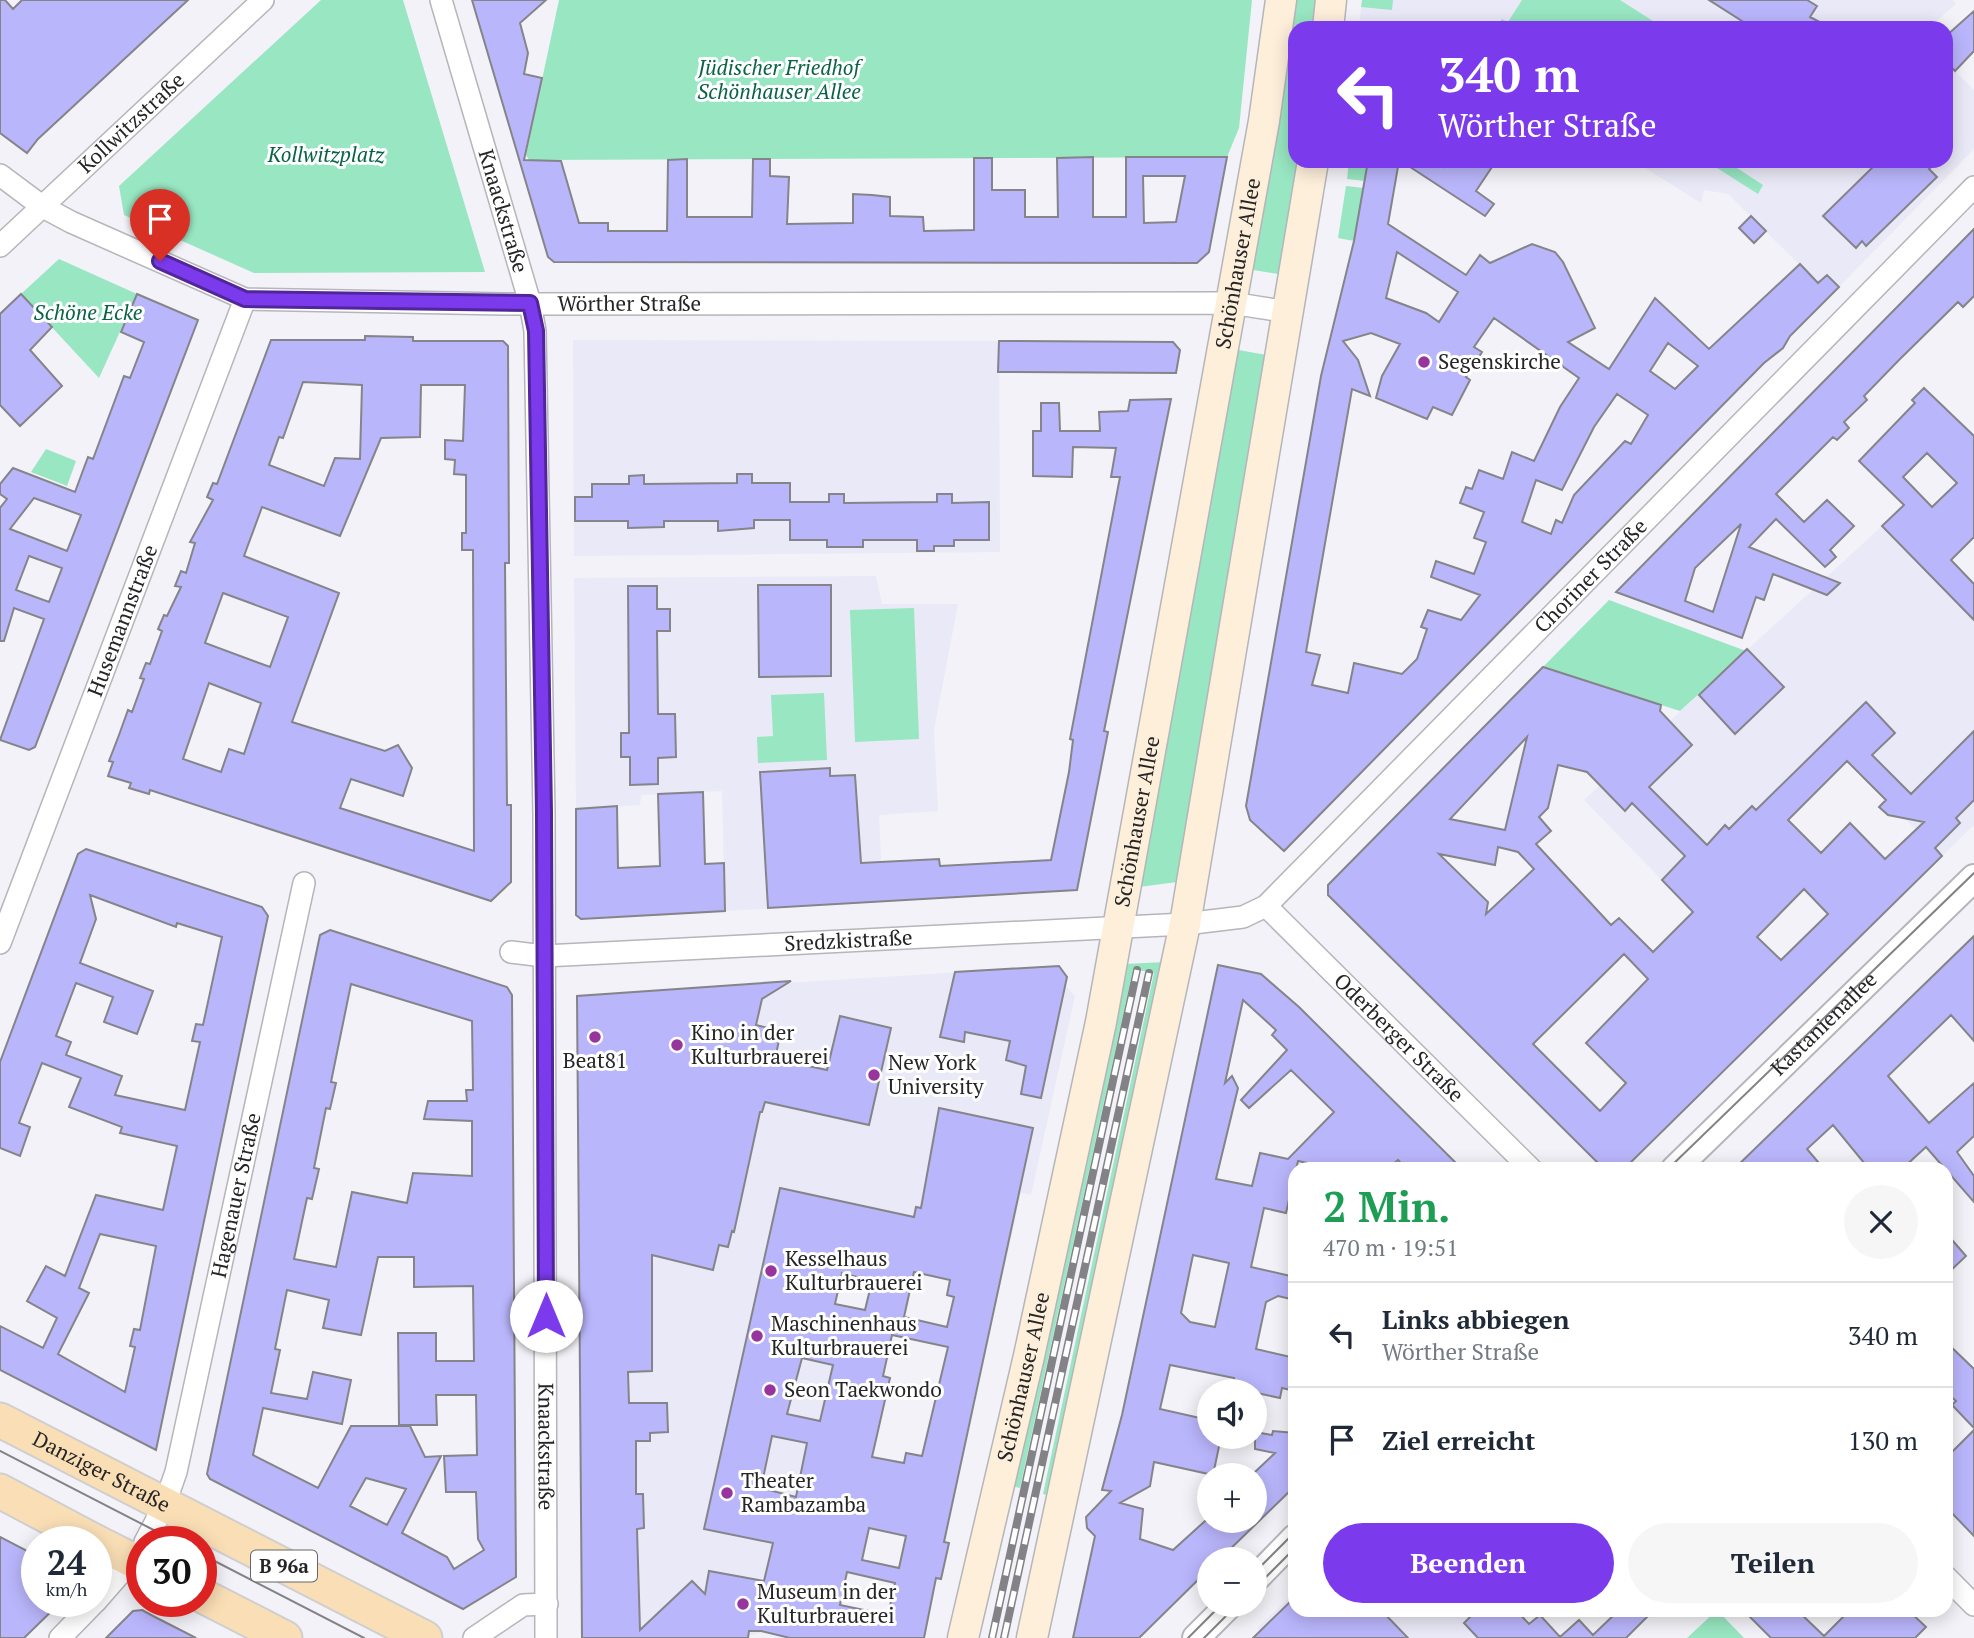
<!DOCTYPE html>
<html lang="de">
<head>
<meta charset="utf-8">
<style>
  body { margin:0; font-family:"PT Serif",serif; background:#f6f6f7; color:#1f2937; height:100vh; display:flex; flex-direction:column; font-size:26px; white-space:nowrap }
  * { box-sizing:border-box; margin:0 }
  p { font-size:23px; color:#747a83 }
  .icon { flex:none; width:38px; height:38px; fill:none; stroke:currentColor; stroke-width:2; stroke-linecap:round; stroke-linejoin:round }
  .map { position:relative; flex:1; overflow:hidden }
  .panel { position:absolute; left:1288px; top:1162px; width:665px; height:455px; display:flex; flex-direction:column; background:#fff; border-radius:21px; box-shadow:0 4px 18px #0003 }
  .panel>* { flex:none }
  .hud { position:absolute; left:1288px; top:21px; width:665px; height:147px; border-radius:21px; box-shadow:0 4px 18px #0003; background:#7c3aed; color:#fff; overflow:hidden }
  .controls { position:absolute; left:1197px; top:1379px; display:grid; gap:14px }
  .controls a { display:grid; place-items:center; width:70px; height:70px; border-radius:50%; background:#fff; box-shadow:0 4px 18px #0003; font-size:35px }
  .speed { position:absolute; left:21px; top:1526px; display:flex; gap:14px; font-size:35px; font-weight:700; text-align:center }
  .speed>* { display:grid; place-content:center; width:91px; height:91px; border-radius:50%; background:#fff; box-shadow:0 4px 18px #0003; line-height:1 }
  .speed small { font-size:18px; font-weight:400 }
  .speed .limit { border:10px solid #d22; background:#fff; color:#111 }
  .pin { position:absolute; display:grid; place-items:center; width:60px; height:60px; color:#fff; margin:-72px -30px; border-radius:50% 50% 50% 0; rotate:-45deg; box-shadow:0 0 7px #0007 }
  .pin .icon { rotate:45deg }
  .me { position:absolute; width:77px; margin:-38px; rotate:0deg; stroke-linejoin:round; filter:drop-shadow(0 0 5px #0008) }
  .turn { display:flex; align-items:center; gap:24px; height:147px; padding:0 35px; font-size:32px }
  .turn .icon { width:91px; height:91px; stroke-width:2.5 }
  .turn b { display:block; font-size:49px; line-height:60px }
  .round { display:grid; place-items:center; flex:none; width:74px; height:74px; border-radius:37px; background:#f6f6f7 }
  .summary { display:flex; align-items:center; justify-content:space-between; height:119px; padding:0 35px }
  h1 { font-size:42px; font-weight:800; line-height:52px; color:#1e9e55 }
  .button { display:flex; gap:14px; margin-top:auto; padding:14px 35px }
  .button a { flex:1; height:80px; border-radius:42px; background:#7c3aed; color:#fff; font-size:28px; font-weight:800; line-height:80px; text-align:center }
  .button a+a { background:#f6f6f7; color:#1f2937 }
  ul { padding:0; list-style:none }
  li { display:flex; align-items:center; gap:21px; height:105px; padding:0 35px; border-top:2px solid #e0e1e3 }
  li div { flex:1 }
  li b { display:block; font-size:26px }
  li em { font-style:normal }
  .map>svg:first-child { display:block }
  .built { fill:#eae9f7 }
  .green { fill:#98e6c2 }
  .building { fill:#bab6fc; stroke:#848489; stroke-width:2; fill-rule:evenodd }
  .lines { fill:none; stroke-linecap:round; stroke-linejoin:round }
  .minor-casing { stroke:#b5b5ba; stroke-width:24 }
  .tertiary-casing { stroke:#b5b5ba; stroke-width:30 }
  .secondary-casing { stroke:#b5b5ba; stroke-width:33 }
  .primary-casing { stroke:#cfcfcf; stroke-width:37 }
  .minor { stroke:#fff; stroke-width:21 }
  .tertiary { stroke:#fff; stroke-width:26 }
  .secondary { stroke:#fdefda; stroke-width:30 }
  .primary { stroke:#fadfb6; stroke-width:33 }
  .tram { stroke:#838387; stroke-width:2 }
  .rail-casing { stroke:#838387; stroke-width:8 }
  .rail { stroke:#fff; stroke-width:5; stroke-dasharray:16; stroke-linecap:butt }
  .route-casing { stroke:#51269a; stroke-width:18 }
  .route { stroke:#7c3aed; stroke-width:12 }
  .poi-dot { fill:#97359d; stroke:#fff; stroke-width:2.5 }
  .labels { text-anchor:middle; stroke-width:6; stroke-linejoin:round; paint-order:stroke }
  .shield { fill:#fff; stroke:#666668; stroke-width:2 }
  .shield-label { font-size:19px; font-weight:bold; fill:#252527 }
  .park-label { font-size:21px; font-style:italic; fill:#0a6346; stroke:#fff }
  .street-label { font-size:21px; fill:#252527; stroke:#fff }
  .poi-label { font-size:21px; fill:#252527; stroke:#fff; text-anchor:start }
</style>
</head>
<body>
<div class="map">
<svg width="1974" height="1638" viewBox="0 0 1974 1638">
  <rect width="100%" height="100%" fill="#f2f2f8"/>
  <path class="built" d="M1362 0H1953L1956 4 1928 28H1359Z
    M1946 62 1974 90V149L1839 287 1827 275 1818 283 1728 194 1704 190 1701 203 1634 161H1946Z
    M573 340 999 341 1000 552 574 556Z
    M1881 527 1974 621V825L1942 856 1847 761 1693 912 1584 800Z
    M876 576 882 604H958L934 730 938 811 879 815 883 902 725 911 722 791 641 795 640 805 576 809 574 578Z
    M1058 966 1067 978 1063 983 1075 996 1031 1195 1021 1193 999 1291 859 1259 854 1277 842 1274 822 1362 833 1365 825 1408 760 1633 748 1636 582 1638 577 996Z
    M1295 1592V1610H1492L1519 1638H1267L1257 1628Z"/>
  <path class="green" d="M321 0H403L485 272 254 273 124 215 119 186Z
    M559 0H1252L1239 128 1227 157 529 160 526 155Z
    M1289 0H1316L1313 28H1295V161H1298L1285 275 1247 269Z
    M1362 0H1393L1392 10 1361 7Z
    M1522 0H1620L1664 28H1496L1502 19 1508 22Z
    M1349 161H1368L1365 181 1347 179Z
    M1706 161H1741L1737 168 1763 185 1758 194Z
    M1346 186 1364 188 1354 241 1338 238Z
    M59 259 137 294 99 378 21 294Z
    M1233 349 1272 356 1177 882 1139 887Z
    M46 449 76 461 67 486 31 472Z
    M1609 600 1746 651 1680 711 1543 667Z
    M914 608 919 739 855 742 850 610Z
    M824 693 827 760 758 763 757 737 773 736 771 695Z
    M1165 962 1050 1496 1043 1494 1154 973 1133 969 1020 1488 1012 1486 1125 964Z
    M1717 1610 1744 1638H1687Z"/>
  <path class="building" d="M0 0H5L13 9 22 0H188L38 139 27 153 0 133Z
    M472 0H546L520 23 528 53 524 74 542 78 524 160 561 161 579 223H608V231H667L668 160 687 159V217H752L753 159H770V176L789 177 787 224 853 223V194L872 195 890 197V216L923 217 924 231 974 230V158H992V190H1025V217H1058L1057 158 1093 157V217H1126V157H1227L1209 252 1197 263 554 262 548 257ZM1143 176H1185L1176 222 1144 223Z
    M1709 0H1807L1817 6 1810 17 1831 28H1753Z
    M1974 11V51L1955 71 1946 62V36Z
    M1368 161H1399L1388 224 1466 275 1480 255 1490 263 1532 244 1555 252 1563 262 1595 328 1568 342 1609 369 1655 298 1709 349 1800 264 1818 283 1827 275 1839 287 1790 336 1783 348 1764 363 1284 851 1250 820 1246 806 1321 376 1354 241ZM1397 252 1458 292 1439 322 1426 313 1386 298ZM1494 318 1579 378 1560 407 1534 461 1512 452 1503 479 1479 470 1472 489 1466 487 1460 503 1484 512 1474 538 1486 542 1474 574 1436 561 1431 577 1480 595 1461 620 1428 610 1421 627 1427 629 1417 659 1402 674 1354 663 1348 693 1312 685 1320 655 1306 652 1352 389 1370 396 1358 360 1343 341 1371 333 1400 344 1382 376 1376 398 1427 419 1433 407 1452 415 1470 380 1466 377 1482 352 1474 347ZM1668 343 1698 366 1675 389 1650 371ZM1617 394 1648 415 1631 444 1625 441 1574 495 1562 523 1556 520 1551 534 1522 522 1536 480 1562 490 1594 427Z
    M1401 161H1435L1444 167 1448 161H1496L1476 191 1494 204 1485 216Z
    M1879 161H1937L1929 169 1937 177 1866 246 1862 241 1856 248 1823 216Z
    M1751 216 1766 231 1754 243 1739 228Z
    M1974 229V296L1963 307 1958 302 1898 361 1864 396 1867 400 1844 422 1849 428 1837 440 1833 437 1776 494 1804 522 1827 500 1854 526 1830 550 1836 557 1825 567 1776 519 1749 547 1840 583 1827 595 1773 574 1764 600 1756 597 1742 638 1616 592ZM1741 524 1713 612 1685 601 1695 568Z
    M21 294 52 327 30 350 62 386 20 426 0 405V314Z
    M137 294 198 320 35 747 29 750 0 740 44 619 14 608 4 641H0V508L7 499 0 494V484L13 468 75 492 88 457 93 459 124 376 130 378 144 342 121 332ZM34 498 81 515 67 551 10 529ZM29 556 62 568 49 602 16 590Z
    M365 336 413 337V341H503L508 346 509 563H505L507 805H511V882L491 901 150 790 149 794 129 788 131 783 108 776 113 762 109 761 119 735 128 710 132 712 144 679 140 678 146 663 150 664 162 631 158 629 164 615 167 616 181 587 175 586 181 571 186 573 195 543 190 542 213 500 207 497 213 483 217 484 271 340H365ZM303 382 362 385 360 459 335 458 324 486 269 465 279 437 283 438ZM421 385H465L463 441 445 440V459L455 460 454 474 466 475V533H462V550H473L474 851 340 808 351 779 403 796 412 768 398 745 385 751 292 722 339 593 244 556 262 507 340 536 381 438 420 437ZM223 593 288 617 270 667 205 643ZM209 683 261 703 244 754 229 749 221 772 183 759Z
    M999 341 1173 342 1180 350 1176 373 998 372Z
    M1924 388 1974 436V537L1951 560 1974 584V620L1882 526 1904 505 1859 461 1915 403 1912 400ZM1927 453 1957 483 1932 507 1903 477Z
    M1171 399 1104 731 1108 732 1077 890 768 908 760 772 830 768V776L855 775 861 863 939 859 940 866 1051 860 1069 772 1073 740 1070 739 1120 477H1111L1116 448 1073 447 1072 477 1033 476V431H1041V403H1059L1060 431H1100L1099 412 1128 411 1130 400Z
    M737 474H752V483H790V502H829V494H844V503L937 502V494H952V503L989 502V540H954V546H934V551H917V540H863V547H827V540H790V520H754V528L718 531V521H664V527L628 528V521H575V497H592V484H629V476L644 475V484L737 483Z
    M758 585H831V676L759 677Z
    M628 586H657V609H670V631H657L658 714H675L676 757 658 758V784L630 785V757H621V733H629Z
    M1747 649 1784 687 1735 734 1699 695Z
    M1543 667 1661 705 1660 711 1692 745 1649 787 1707 845 1725 825 1729 829 1752 806 1756 810 1866 702 1895 733 1872 755 1911 794 1974 731V800L1956 818 1960 823 1935 848 1942 856 1624 1169H1604L1328 895V885ZM1527 737 1505 830 1450 819ZM1847 761 1886 800 1879 807 1888 815 1924 822 1885 859 1850 823 1821 853 1788 820ZM1558 765 1587 772 1625 811 1632 803 1685 856 1662 880 1693 912 1653 952 1619 918 1611 925 1536 844 1551 831 1539 817 1548 808ZM1498 847 1518 852 1534 869 1486 914 1488 902 1439 854 1495 865ZM1804 889 1828 914 1781 960 1757 937ZM1624 954 1648 979 1586 1043 1626 1083 1600 1111 1533 1044Z
    M703 792 705 864 724 863 725 911 581 919 576 915V809L617 806 618 868 660 866 658 794Z
    M86 849 262 907 268 916 156 1450 0 1370V1326L43 1348 57 1318 27 1301 46 1266 65 1276 96 1195 163 1210 177 1146 120 1133 122 1127 69 1107 81 1078 42 1063 19 1123 30 1127 20 1156 0 1148V1062L78 854ZM90 895 176 927 177 923 222 937 203 1025 196 1024 192 1041 200 1042 185 1110 115 1095 122 1076 66 1055 71 1042 56 1036 76 983 113 997 104 1022 137 1034 153 991 80 963 96 919ZM100 1234 156 1246 140 1330 134 1329 130 1346 135 1347 125 1392 58 1354 89 1293 79 1288Z
    M330 930 507 987 512 995 516 1577 463 1609 210 1479 207 1474 320 935ZM351 984 472 1021 473 1090H466L467 1101H428L424 1119 472 1121V1176L413 1173 407 1203 352 1192 336 1267 294 1259 307 1198 312 1199 319 1169 314 1168 326 1108 330 1109 336 1083 331 1082ZM378 1257H414V1287L473 1286 474 1361H436V1333H398L399 1425H437L436 1395H476L477 1455 444 1456 446 1492H476L478 1539 484 1550 454 1569 447 1557 402 1533 441 1456 425 1457 410 1426H351L318 1488 253 1455 263 1408 342 1424 351 1380 313 1372 307 1399 271 1393 280 1350 275 1349 287 1290 329 1300 323 1328 361 1335ZM366 1478 406 1489 387 1525 350 1506Z
    M1974 936V1041L1951 1015 1888 1076 1929 1123 1974 1083V1136L1957 1152 1974 1176V1202L1926 1147 1902 1169H1869L1833 1125 1807 1149 1824 1169H1734Z
    M1218 965 1261 974 1299 1007 1462 1169H1406L1398 1160 1388 1169H1336L1298 1161 1286 1213 1264 1208 1251 1267 1295 1277V1300L1278 1296 1266 1302 1256 1349 1295 1358V1391L1282 1388 1280 1398 1233 1388 1234 1378 1170 1365 1160 1409 1209 1420V1437H1221L1213 1475 1154 1462 1150 1486 1120 1503 1143 1509 1140 1539 1173 1550 1205 1521H1255V1472L1275 1453 1255 1449V1432L1272 1435 1273 1431 1295 1433V1486L1220 1559H1209V1569L1139 1638H1073L1095 1536 1087 1528 1086 1517 1111 1491 1102 1490 1122 1415ZM1243 1000 1276 1030 1272 1035 1287 1050 1241 1100 1249 1108 1291 1070 1334 1112 1288 1159 1260 1153 1252 1186 1216 1179 1238 1088 1232 1076 1225 1083ZM1193 1255 1229 1263 1215 1327 1190 1322 1181 1313Z
    M1059 966 1067 977 1041 1098 1021 1094 1026 1066 1006 1060 1010 1041 965 1032 964 1042 940 1037 955 972Z
    M791 981 762 999 756 1025 781 1031 775 1059 827 1070 840 1016 891 1028 869 1125 765 1102 762 1112H760L734 1232 732 1231 728 1247 719 1245 713 1270 652 1255V1371L628 1372 629 1403H667L668 1432 650 1433V1441H636V1494H643L644 1528 637 1529 640 1630 692 1581 705 1594 709 1571 764 1581 773 1543 704 1529 780 1188 914 1217 916 1207 921 1208 939 1108 1033 1128 944 1542 949 1543 941 1579 936 1578 924 1638H790L761 1631H749L748 1638H582L577 996ZM914 1272 950 1280 947 1295 954 1297 947 1327 904 1317ZM842 1273 872 1281 865 1310 835 1304ZM892 1335 948 1347 922 1456 906 1453 904 1463 872 1457 890 1378 883 1376ZM802 1358 833 1365 820 1421 787 1414ZM772 1436 807 1443 796 1497 761 1488ZM869 1528 906 1536 899 1568 862 1560ZM847 1572 895 1583 888 1615 840 1605Z
    M1946 1233 1966 1256 1946 1275Z
    M1946 1342 1974 1369V1428L1952 1405 1956 1401 1946 1392Z
    M1974 1430V1536L1946 1507V1458Z
    M0 1537 37 1556V1601H62L24 1638H0Z
    M1295 1597V1610H1381L1408 1638H1253Z
    M142 1610 155 1617 196 1638H106L133 1611Z
    M1477 1610H1516L1529 1624 1540 1615 1560 1637 1579 1620 1593 1635 1619 1610H1654L1626 1638H1478L1464 1623Z
    M1743 1610H1797L1824 1636 1850 1610H1908L1926 1627 1915 1638H1771Z"/>
  <g class="lines">
    <defs>
      <g id="minor">
        <path id="s1" d="M441 0 530 303 535 331 544 813 546 1638"/>
        <path id="s2" d="M0 175 43 207 71 222 245 299 504 304 1231 303 1289 312"/>
        <path id="s3" d="M0 246 263 0"/>
        <path id="s4" d="M1266 906 1531 1169"/>
        <path id="s5" d="M0 943 245 299"/>
        <path id="s6" d="M511 952 544 956 1185 924 1243 917 1266 906 1974 187"/>
        <path id="s7" d="M145 1542 164 1506 176 1472 304 883"/>
        <path d="M1946 1577 1974 1605"/>
        <path d="M96 1601 139 1552"/>
        <path d="M60 1638 96 1601"/>
        <path d="M474 1638 523 1605 547 1604"/>
      </g>
      <g id="tertiary">
        <path id="s8" d="M1675 1169 1974 878"/>
        <path d="M1255 1579 1295 1538"/>
        <path d="M1196 1638 1229 1605"/>
      </g>
      <g id="secondary">
        <path d="M1328 28 1331 0"/>
        <path id="s9" d="M963 1638 1029 1356 1101 1022 1264 121 1281 0"/>
        <path d="M1032 1638 1185 924 1313 161"/>
      </g>
      <g id="primary">
        <path id="s10" d="M0 1420 425 1638"/>
        <path d="M0 1491 96 1542"/>
        <path d="M96 1542 142 1565"/>
        <path d="M201 1595 285 1638"/>
      </g>
    </defs>
    <use href="#minor" class="minor-casing"/>
    <use href="#tertiary" class="tertiary-casing"/>
    <use href="#secondary" class="secondary-casing"/>
    <use href="#primary" class="primary-casing"/>
    <use href="#minor" class="minor"/>
    <use href="#tertiary" class="tertiary"/>
    <use href="#secondary" class="secondary"/>
    <use href="#primary" class="primary"/>
    <path class="tram" d="M1668 1169 1974 873
      M0 1451 177 1542
      M201 1554 364 1638
      M1255 1572 1295 1532
      M1255 1588 1295 1548
      M1188 1638 1221 1605
      M1204 1638 1237 1605"/>
    <defs>
      <path id="rail" d="M992 1638 1137 970
        M1004 1638 1149 973"/>
    </defs>
    <use href="#rail" class="rail-casing"/>
    <use href="#rail" class="rail"/>
  </g>
  <g class="lines">
    <defs>
      <path id="route" d="M160 261 245 299 530 303 536 331 544 813 546 1316"/>
    </defs>
    <use href="#route" class="route-casing"/>
    <use href="#route" class="route"/>
  </g>
  <g class="poi-dot">
    <circle cx="1424" cy="362" r="7"/>
    <circle cx="595" cy="1037" r="7"/>
    <circle cx="677" cy="1045" r="7"/>
    <circle cx="874" cy="1075" r="7"/>
    <circle cx="771" cy="1271" r="7"/>
    <circle cx="757" cy="1336" r="7"/>
    <circle cx="770" cy="1390" r="7"/>
    <circle cx="727" cy="1493" r="7"/>
    <circle cx="743" cy="1604" r="7"/>
  </g>
  <g class="labels">
    <rect class="shield" x="251" y="1550.5" width="66" height="31" rx="5"/>
    <g class="shield-label">
      <text x="284" y="1573">B 96a</text>
    </g>
    <g class="park-label">
      <text x="779" y="75">Jüdischer Friedhof<tspan x="779" dy="24">Schönhauser Allee</tspan></text>
      <text x="326" y="162">Kollwitzplatz</text>
      <text x="88" y="320">Schöne Ecke</text>
    </g>
    <g class="street-label">
      <text dy="7" stroke="none"><textPath href="#s3" startOffset="180">Kollwitzstraße</textPath></text>
      <text dy="7" stroke="none"><textPath href="#s1" startOffset="220">Knaackstraße</textPath></text>
      <text dy="7" stroke="none"><textPath href="#s9" startOffset="1402">Schönhauser Allee</textPath></text>
      <text dy="7" stroke="none"><textPath href="#s2" startOffset="660">Wörther Straße</textPath></text>
      <text dy="7" stroke="none"><textPath href="#s6" startOffset="1222">Choriner Straße</textPath></text>
      <text dy="7" stroke="none"><textPath href="#s5" startOffset="345">Husemannstraße</textPath></text>
      <text dy="7" stroke="none"><textPath href="#s9" startOffset="835">Schönhauser Allee</textPath></text>
      <text dy="7" stroke="none"><textPath href="#s6" startOffset="338">Sredzkistraße</textPath></text>
      <text dy="7" stroke="none"><textPath href="#s8" startOffset="208">Kastanienallee</textPath></text>
      <text dy="7" stroke="none"><textPath href="#s4" startOffset="187">Oderberger Straße</textPath></text>
      <text dy="7" stroke="none"><textPath href="#s7" startOffset="360">Hagenauer Straße</textPath></text>
      <text dy="7" stroke="none"><textPath href="#s9" startOffset="268">Schönhauser Allee</textPath></text>
      <text dy="7" stroke="none"><textPath href="#s1" startOffset="1460">Knaackstraße</textPath></text>
      <text dy="7" stroke="none"><textPath href="#s10" startOffset="114">Danziger Straße</textPath></text>
    </g>
    <g class="poi-label">
      <text x="1438" y="369">Segenskirche</text>
      <text x="691" y="1040">Kino in der<tspan x="691" dy="24">Kulturbrauerei</tspan></text>
      <text x="595" y="1068" text-anchor="middle">Beat81</text>
      <text x="888" y="1070">New York<tspan x="888" dy="24">University</tspan></text>
      <text x="785" y="1266">Kesselhaus<tspan x="785" dy="24">Kulturbrauerei</tspan></text>
      <text x="771" y="1331">Maschinenhaus<tspan x="771" dy="24">Kulturbrauerei</tspan></text>
      <text x="784" y="1397">Seon Taekwondo</text>
      <text x="741" y="1488">Theater<tspan x="741" dy="24">Rambazamba</tspan></text>
      <text x="757" y="1599">Museum in der<tspan x="757" dy="24">Kulturbrauerei</tspan></text>
    </g>
  </g>
</svg>
<div class="controls">
<a><svg class="icon" aria-label="sound" viewBox="0 0 24 24"><path d="M4 9h4l5-4v14l-5-4H4zM17 9q2 3 0 6"/></svg></a>
<a>+</a>
<a>−</a>
</div>
<div class="speed"><div>24<small>km/h</small></div><div class="limit">30</div></div>
<div class="pin" style="left:160px;top:261px;background:#d93025"><svg class="icon" aria-label="arrive" viewBox="0 0 24 24"><path d="M6 21V4h12l-3 4 3 4H6"/></svg></div>
<svg class="me" style="left:546px;top:1316px" viewBox="-20 -20 40 40"><circle r="19" fill="#fff"/><path d="M0-13L10 11 0 6-10 11z" fill="#7c3aed"/></svg>
<div class="hud">
<div class="turn"><svg class="icon" aria-label="left" viewBox="0 0 24 24"><path d="M17 20v-9H6M10 6l-5 5 5 5"/></svg><div><b>340 m</b>Wörther Straße</div></div>
</div>
<section class="panel">
<div class="summary"><div><h1>2 Min.</h1><p>470 m · 19:51</p></div><a class="round"><svg class="icon" aria-label="close" viewBox="0 0 24 24"><path d="M6 6l12 12M18 6L6 18"/></svg></a></div>
<ul>
<li><svg class="icon" aria-label="left" viewBox="0 0 24 24"><path d="M17 20v-9H6M10 6l-5 5 5 5"/></svg><div><b>Links abbiegen</b><p>Wörther Straße</p></div><em>340 m</em></li>
<li><svg class="icon" aria-label="arrive" viewBox="0 0 24 24"><path d="M6 21V4h12l-3 4 3 4H6"/></svg><div><b>Ziel erreicht</b></div><em>130 m</em></li>
</ul>
<div class="button"><a>Beenden</a><a>Teilen</a></div>
</section>
</div>
</body>
</html>
